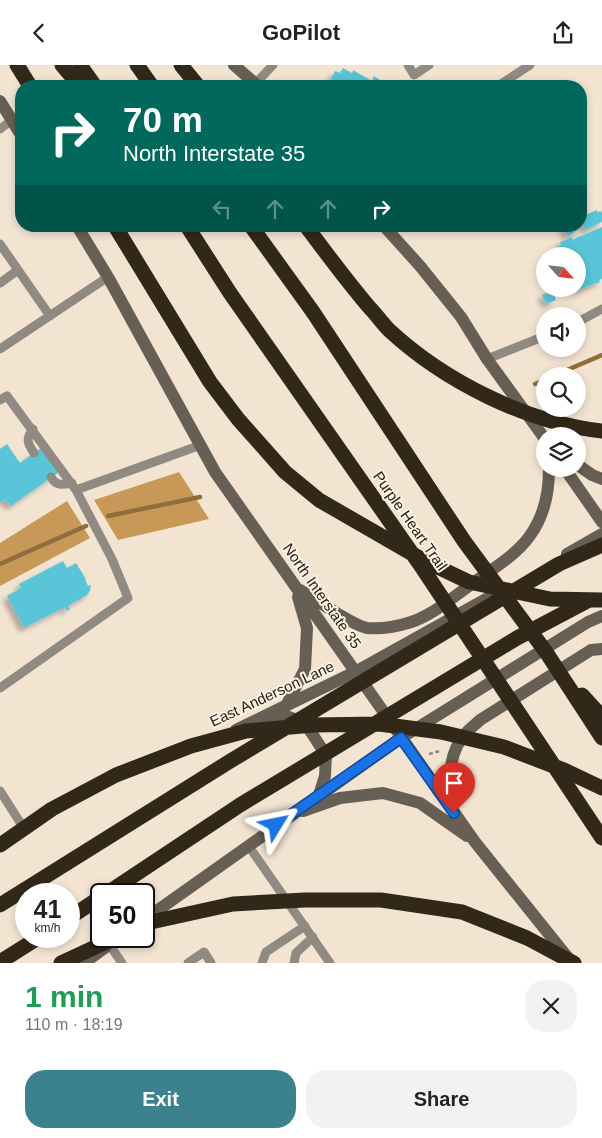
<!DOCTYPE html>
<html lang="en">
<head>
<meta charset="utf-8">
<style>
  body { margin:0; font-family:Arial,sans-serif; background:#f2f2f2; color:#222; height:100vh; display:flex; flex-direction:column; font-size:19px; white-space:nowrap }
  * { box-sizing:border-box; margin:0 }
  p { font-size:16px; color:#767676 }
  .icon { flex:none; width:28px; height:28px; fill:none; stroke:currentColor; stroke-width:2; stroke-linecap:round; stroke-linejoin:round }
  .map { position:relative; height:898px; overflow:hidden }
  .drawer { display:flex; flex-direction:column; background:#fff; flex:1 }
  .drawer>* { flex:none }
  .top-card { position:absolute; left:15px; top:15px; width:572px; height:152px; border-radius:20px; box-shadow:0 2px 8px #0003; background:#00695c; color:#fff; overflow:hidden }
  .needle { width:32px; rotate:117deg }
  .tools { position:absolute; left:536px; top:182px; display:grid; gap:10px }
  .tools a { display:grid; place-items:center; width:50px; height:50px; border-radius:50%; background:#fff; box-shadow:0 2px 8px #0003; font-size:25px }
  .speed { position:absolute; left:15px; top:818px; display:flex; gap:10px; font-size:25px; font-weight:700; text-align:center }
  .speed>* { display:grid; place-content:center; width:65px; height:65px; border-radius:50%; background:#fff; box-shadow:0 2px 8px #0003; line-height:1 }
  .speed small { font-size:12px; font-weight:400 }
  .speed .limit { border:2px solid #111; border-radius:8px; background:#fff; color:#111 }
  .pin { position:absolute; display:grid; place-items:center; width:42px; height:42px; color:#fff; margin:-51px -21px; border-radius:50% 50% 50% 0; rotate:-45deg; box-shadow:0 0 5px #0007 }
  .pin .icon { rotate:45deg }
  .me { position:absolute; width:55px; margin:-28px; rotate:55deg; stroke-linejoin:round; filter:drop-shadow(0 0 4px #0008) }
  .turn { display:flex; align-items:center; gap:18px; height:105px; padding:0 25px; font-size:22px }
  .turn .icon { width:65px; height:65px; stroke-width:2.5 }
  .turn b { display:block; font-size:35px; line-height:42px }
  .lanes { display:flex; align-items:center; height:48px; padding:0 25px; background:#0003; justify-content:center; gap:25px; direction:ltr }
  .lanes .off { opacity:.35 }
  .round { display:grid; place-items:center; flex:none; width:52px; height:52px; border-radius:20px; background:#f2f2f2 }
  .head { display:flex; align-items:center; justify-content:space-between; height:85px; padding:0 25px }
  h1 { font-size:30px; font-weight:800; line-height:38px; color:#1e9e55 }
  .cta { display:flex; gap:10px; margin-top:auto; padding:10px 25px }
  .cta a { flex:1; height:58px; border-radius:20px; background:#3c828e; color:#fff; font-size:20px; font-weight:800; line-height:58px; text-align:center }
  .cta a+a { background:#f2f2f2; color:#222 }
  header { display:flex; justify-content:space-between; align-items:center; height:65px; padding:0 25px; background:#fff; font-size:22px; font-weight:800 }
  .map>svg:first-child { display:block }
  .forest { fill:#c89956 }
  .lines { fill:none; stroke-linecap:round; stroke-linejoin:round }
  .stream { stroke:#8f6d3c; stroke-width:4.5 }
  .building { fill:#59c5d8; filter:url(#shadow) }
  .path { stroke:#92877b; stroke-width:2.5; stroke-dasharray:4 2.5; stroke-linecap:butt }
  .service { stroke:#908a83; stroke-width:9 }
  .secondary { stroke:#675f54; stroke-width:12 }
  .motorway { stroke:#322819; stroke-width:15 }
  .route-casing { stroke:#114b97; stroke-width:12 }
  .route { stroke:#1a73e8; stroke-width:9 }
  .labels { text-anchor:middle; stroke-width:4; stroke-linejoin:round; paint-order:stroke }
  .street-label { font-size:15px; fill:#26211a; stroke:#fef2e3 }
</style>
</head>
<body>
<header><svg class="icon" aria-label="back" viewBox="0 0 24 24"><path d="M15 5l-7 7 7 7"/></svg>GoPilot<svg class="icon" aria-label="share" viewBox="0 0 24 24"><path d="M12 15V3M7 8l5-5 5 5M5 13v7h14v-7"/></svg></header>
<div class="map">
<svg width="602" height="898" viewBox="0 0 602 898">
  <defs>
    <filter id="shadow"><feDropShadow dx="-4.5" dy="4.5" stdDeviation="2.5" flood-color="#0004"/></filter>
  </defs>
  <rect width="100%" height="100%" fill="#f3e4d2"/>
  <path class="forest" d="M179 407 209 454 118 475 94 435Z
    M67 436 90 473 0 521V478Z"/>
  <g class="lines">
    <path class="stream" d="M553 311 602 290
      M535 319 545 315
      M108 451 200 432
      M0 499 86 461"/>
  </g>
  <path class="building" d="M343 3 352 8 353 5 372 16 374 11 383 17 380 21H334L337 17 331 14 335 6 340 8Z
    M597 145V147L601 146 602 148V157L585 165 581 152Z
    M566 161H579L580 164 568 171 563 163Z
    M602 162V214L599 215 600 217 575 226 574 224H578V191H561L557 182 561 180 560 177 572 172 573 175 579 171V172Z
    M552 226 556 235 546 239 542 230Z
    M7 379 20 398 42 382 59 407 11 441 5 434 0 438V384Z
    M63 496 67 503 76 498 86 514H85L88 521 91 520 90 526 87 530 68 541 70 544 67 546 65 542 24 563 7 531 21 523 19 519Z"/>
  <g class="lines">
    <path class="path" d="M429 689 440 686"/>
    <path class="service" d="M408 0 414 10 429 0
      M255 19 273 0
      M498 21 530 0
      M0 64 12 55
      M0 179 50 251
      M0 218 18 205
      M578 257 602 244
      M0 284 108 212
      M487 294 545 271
      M0 335 7 331 76 425
      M33 364C25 374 28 379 34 388
      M51 412C56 421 62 420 72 418
      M0 623 128 533 112 494 76 425 201 380
      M0 726 23 762
      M248 780 330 898
      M109 879 122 898
      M188 898 204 887 211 898
      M262 898 266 887 305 861
      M294 898 296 888 313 872"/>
    <path class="secondary" d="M234 0 258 21
      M0 36 21 70
      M77 161 108 212 215 407 475 777 569 894
      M384 161 420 201 461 252 487 294 545 374
      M578 400 592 410 602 414
      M565 404 602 457
      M567 489 602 469
      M300 525C315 534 352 560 367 563 380 564 395 562 408 558 432 551 453 532 473 518 492 504 515 491 529 472 544 452 549 428 549 404
      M287 639 305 604 307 563 298 532
      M268 654 286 651 305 658 326 690 325 711 319 730
      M236 665 355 607 495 529
      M452 740C447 718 449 687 465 669 469 664 475 660 480 655L591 585 602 584
      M303 746 340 733 383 728 420 738 467 771
      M144 855 401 673 588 557 602 551
      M84 898 106 882"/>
    <path class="motorway" d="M17 0 30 21
      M62 0 80 21
      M80 0 95 21
      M137 0 152 21
      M181 0 198 21
      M115 161 210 317 238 354 285 407 319 435 423 495 469 517 550 534 602 535
      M187 161 230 228 423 504 602 773
      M251 161 313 247 464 476 546 587 602 673
      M306 161C326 188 347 216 369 242 376 249 382 258 389 265 444 316 527 358 602 366
      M582 630 602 652
      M0 780 52 744 116 710 191 681 246 666 314 660 379 659 441 667 504 682 564 705 602 723
      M106 829 240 740 517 573 589 535
      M0 840 232 695 559 499 602 480
      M69 853 101 832
      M144 860 151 857 233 839 305 835H381L462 847 527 873 574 898
      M0 897 41 871
      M61 898 119 871"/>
  </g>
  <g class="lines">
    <defs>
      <path id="route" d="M276 760 401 673 454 748"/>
    </defs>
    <use href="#route" class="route-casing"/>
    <use href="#route" class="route"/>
  </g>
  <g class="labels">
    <g class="street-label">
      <text transform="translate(410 456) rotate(55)" y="5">Purple Heart Trail</text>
      <text transform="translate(322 531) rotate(55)" y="5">North Interstate 35</text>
      <text transform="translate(272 629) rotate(-25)" y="5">East Anderson Lane</text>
    </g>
  </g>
</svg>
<div class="tools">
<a><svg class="needle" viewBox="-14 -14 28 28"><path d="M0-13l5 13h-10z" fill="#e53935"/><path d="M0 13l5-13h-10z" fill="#767676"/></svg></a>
<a><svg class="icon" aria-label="sound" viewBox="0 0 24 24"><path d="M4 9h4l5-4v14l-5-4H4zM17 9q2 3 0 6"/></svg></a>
<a><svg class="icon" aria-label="search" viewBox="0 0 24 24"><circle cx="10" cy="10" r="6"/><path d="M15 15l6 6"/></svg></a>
<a><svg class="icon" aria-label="layers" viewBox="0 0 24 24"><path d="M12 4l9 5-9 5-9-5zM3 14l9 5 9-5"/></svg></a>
</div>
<div class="speed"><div>41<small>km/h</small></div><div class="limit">50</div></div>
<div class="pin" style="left:454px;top:748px;background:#d93025"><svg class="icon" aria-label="arrive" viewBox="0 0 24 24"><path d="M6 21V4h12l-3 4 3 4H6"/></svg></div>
<svg class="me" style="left:276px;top:760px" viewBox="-20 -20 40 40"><path d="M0-17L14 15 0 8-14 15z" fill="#1a73e8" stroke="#fff" stroke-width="4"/></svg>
<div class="top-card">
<div class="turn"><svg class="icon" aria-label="right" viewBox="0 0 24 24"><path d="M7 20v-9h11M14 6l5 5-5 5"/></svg><div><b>70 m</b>North Interstate 35</div></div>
<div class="lanes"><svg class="icon off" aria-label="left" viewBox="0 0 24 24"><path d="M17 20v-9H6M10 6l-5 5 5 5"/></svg><svg class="icon off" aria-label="ahead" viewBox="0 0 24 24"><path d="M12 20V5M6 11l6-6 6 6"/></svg><svg class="icon off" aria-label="ahead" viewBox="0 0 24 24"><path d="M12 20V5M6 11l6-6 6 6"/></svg><svg class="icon" aria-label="right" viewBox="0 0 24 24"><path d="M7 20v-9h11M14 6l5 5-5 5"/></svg></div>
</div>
</div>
<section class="drawer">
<div class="head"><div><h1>1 min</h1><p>110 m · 18:19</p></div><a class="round"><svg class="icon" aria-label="close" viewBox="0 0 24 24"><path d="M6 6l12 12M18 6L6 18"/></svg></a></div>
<div class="cta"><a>Exit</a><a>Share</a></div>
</section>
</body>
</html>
